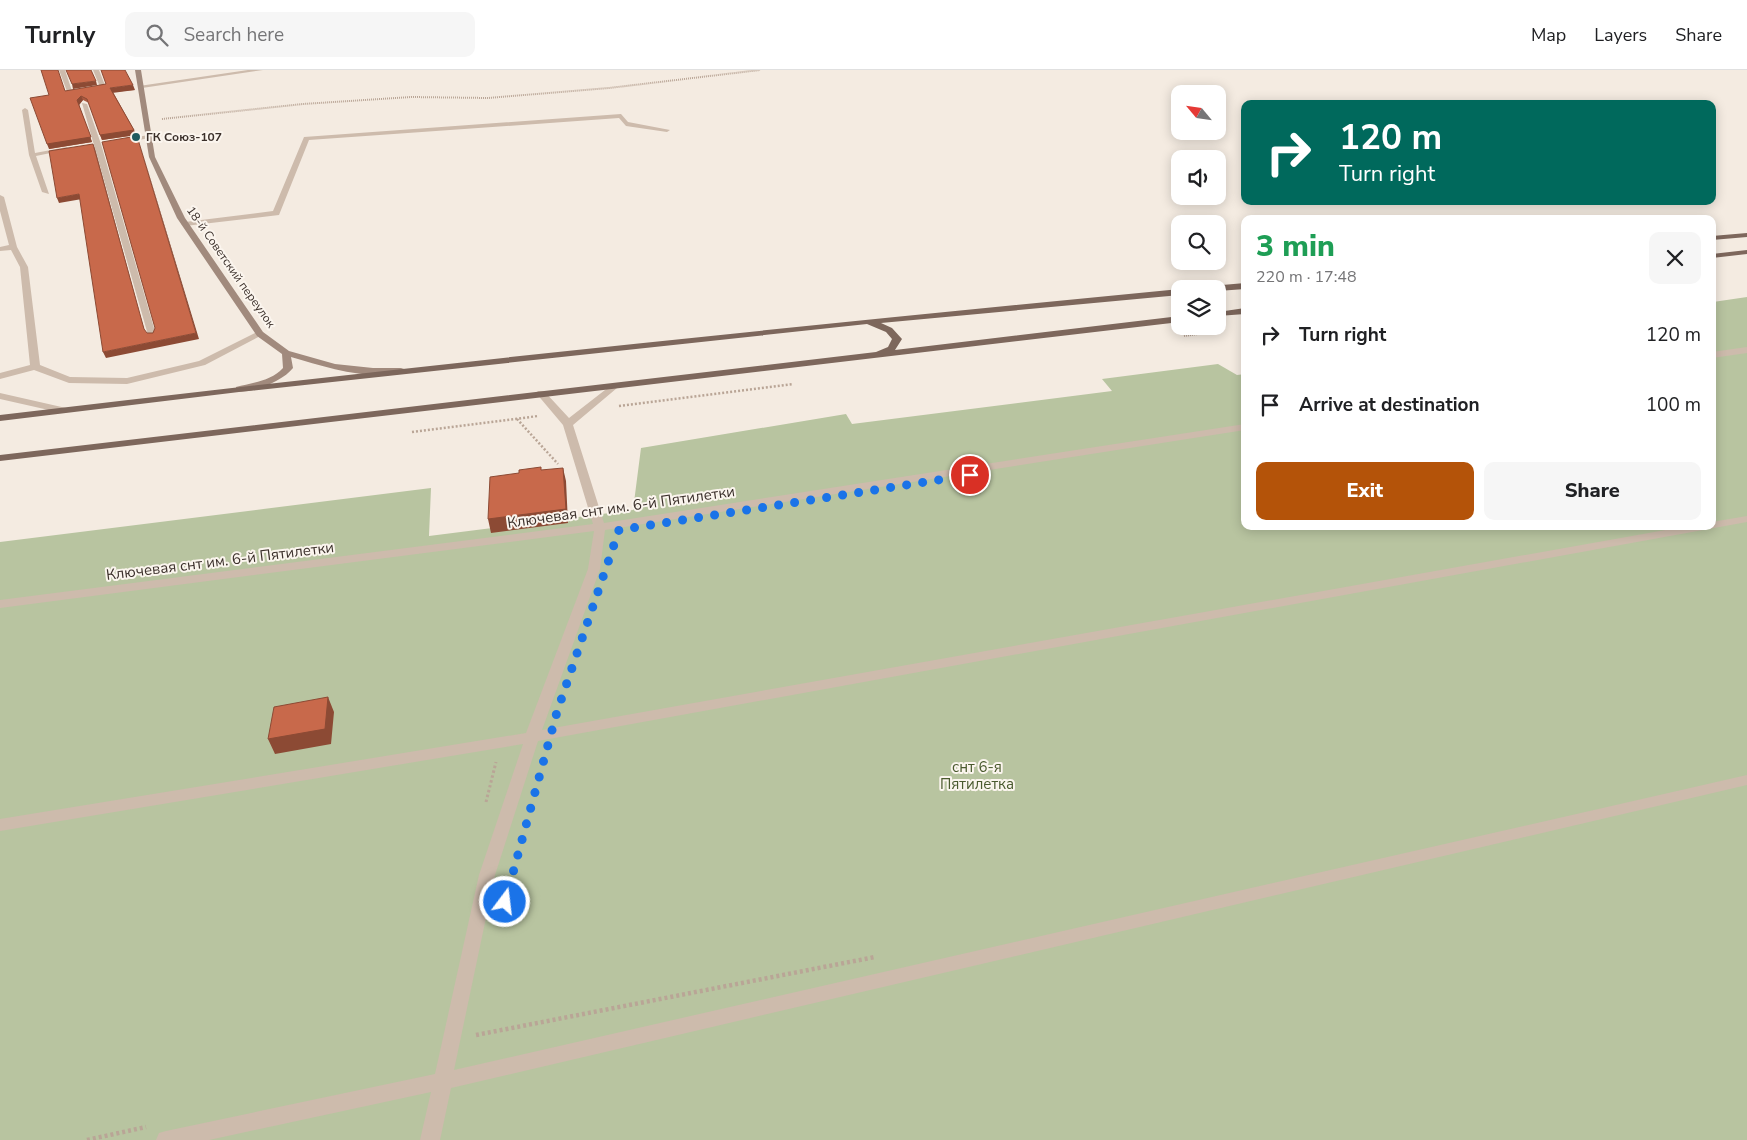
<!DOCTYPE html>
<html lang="en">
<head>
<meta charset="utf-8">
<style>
  body { margin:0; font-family:"Nunito Sans",sans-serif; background:#f6f6f6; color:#202124; height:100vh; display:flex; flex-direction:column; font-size:19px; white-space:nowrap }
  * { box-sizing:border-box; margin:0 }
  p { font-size:16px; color:#757577 }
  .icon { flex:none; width:28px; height:28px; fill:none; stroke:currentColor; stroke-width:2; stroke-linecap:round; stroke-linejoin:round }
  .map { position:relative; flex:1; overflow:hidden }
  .panel { position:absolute; left:1241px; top:145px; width:475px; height:315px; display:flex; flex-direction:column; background:#fff; border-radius:10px; box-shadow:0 2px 12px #0003 }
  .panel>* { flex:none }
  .hud { position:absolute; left:1241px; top:30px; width:475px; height:105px; border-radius:10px; box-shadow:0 2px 12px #0003; background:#00695c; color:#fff; overflow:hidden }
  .needle { width:32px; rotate:299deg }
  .controls { position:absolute; left:1171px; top:15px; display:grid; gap:10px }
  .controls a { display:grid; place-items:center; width:55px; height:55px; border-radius:10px; background:#fff; box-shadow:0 2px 12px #0003; font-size:25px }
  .pin { position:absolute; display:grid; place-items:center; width:42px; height:42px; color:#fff; margin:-21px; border:2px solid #fff; border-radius:50%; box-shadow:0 1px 5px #0007 }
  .me { position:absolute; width:55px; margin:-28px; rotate:15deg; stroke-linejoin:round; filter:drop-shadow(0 0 4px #0008) }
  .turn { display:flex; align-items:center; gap:18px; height:105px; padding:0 15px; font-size:22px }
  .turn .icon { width:65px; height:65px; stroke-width:2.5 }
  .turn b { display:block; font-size:35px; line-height:42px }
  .round { display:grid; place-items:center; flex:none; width:52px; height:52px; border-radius:10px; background:#f6f6f6 }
  .head { display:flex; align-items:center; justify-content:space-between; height:85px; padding:0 15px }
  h1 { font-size:30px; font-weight:800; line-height:38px; color:#1e9e55 }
  .primary-button { display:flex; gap:10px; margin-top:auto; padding:10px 15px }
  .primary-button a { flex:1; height:58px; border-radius:10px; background:#b45309; color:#fff; font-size:20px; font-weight:800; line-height:58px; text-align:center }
  .primary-button a+a { background:#f6f6f6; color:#202124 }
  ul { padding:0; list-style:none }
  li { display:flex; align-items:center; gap:15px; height:70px; padding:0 15px }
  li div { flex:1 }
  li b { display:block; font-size:19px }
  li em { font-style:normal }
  header { display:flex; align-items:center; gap:30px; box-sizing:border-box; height:70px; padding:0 25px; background:#fff; border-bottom:1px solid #e0e0e0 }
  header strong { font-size:24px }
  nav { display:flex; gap:28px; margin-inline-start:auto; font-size:18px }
  .search { width:350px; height:45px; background:#f6f6f6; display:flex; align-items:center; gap:12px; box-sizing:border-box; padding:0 18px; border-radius:10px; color:#757577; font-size:19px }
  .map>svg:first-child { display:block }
  .green { fill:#b8c4a0 }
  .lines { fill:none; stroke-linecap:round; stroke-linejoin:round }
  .path-far3 { stroke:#b9a596; stroke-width:2; stroke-dasharray:1 1; stroke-linecap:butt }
  .path-far2 { stroke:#b9a596; stroke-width:2.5; stroke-dasharray:2 2; stroke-linecap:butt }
  .path-far1 { stroke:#b9a596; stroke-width:3; stroke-dasharray:2.5 2.5; stroke-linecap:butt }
  .path { stroke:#b9a596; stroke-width:4.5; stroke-dasharray:3 3; stroke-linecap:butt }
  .lane { fill:#cdbbac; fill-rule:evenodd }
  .street { fill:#cdbbac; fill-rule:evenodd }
  .secondary { fill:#a18a7d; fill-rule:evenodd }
  .primary { fill:#7d675c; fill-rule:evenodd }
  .wall { fill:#ac5a40 }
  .shaded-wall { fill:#8c4a34 }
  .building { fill:#c8694b; stroke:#8c4a34 }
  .route { stroke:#1a73e8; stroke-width:9; stroke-dasharray:0 16.2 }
  .poi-dot { fill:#1f5a5e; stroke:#fbf5ee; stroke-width:2 }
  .labels { text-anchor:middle; stroke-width:4; stroke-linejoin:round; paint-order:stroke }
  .far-poi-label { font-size:12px; font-weight:bold; fill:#3b302b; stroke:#fbf5ee; text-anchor:start }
  .far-street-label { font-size:12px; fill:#3b302b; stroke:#fbf5ee }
  .street-label { font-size:15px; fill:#3b302b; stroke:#fbf5ee }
  .park-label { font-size:15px; fill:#4a5a2e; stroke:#fbf5ee }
</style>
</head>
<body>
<header>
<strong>Turnly</strong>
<div class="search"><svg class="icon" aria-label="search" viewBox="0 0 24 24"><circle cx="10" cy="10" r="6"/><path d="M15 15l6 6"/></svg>Search here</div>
<nav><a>Map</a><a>Layers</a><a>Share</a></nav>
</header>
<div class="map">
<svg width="1747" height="1070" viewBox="0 0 1747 1070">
  <rect width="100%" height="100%" fill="#f4ebe1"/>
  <path class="green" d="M1747 227V1070H0V472L431 418 429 466 633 440 641 378 846 344 852 354 1112 321 1102 309 1218 294 1237 305 1245 304V456H1712L1713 232Z"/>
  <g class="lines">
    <path class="path-far3" d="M162 49 303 34 411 27 488 28 609 18 760 0
      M1184 266 1220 261"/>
    <path class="path-far2" d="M619 336 793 314
      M517 349 558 394
      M412 362 538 346"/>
    <path class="path-far1" d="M486 732 496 692"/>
    <path class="path" d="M476 965 875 887
      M87 1070 146 1057"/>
    <path class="lane" d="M59 0H65L72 21 100 17 93 0H99L106 18 68 24Z
      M248 0H263L142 18 139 16Z
      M82 33 87 34 101 74 156 265 155 267H149L148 265Z
      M25 38 28 40 35 83 67 77 70 79 36 86 49 124 42 122 29 85 22 40Z
      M621 44 628 52 670 60 667 62 626 56 619 48 309 70 279 145 185 156 181 154 185 152 273 141 304 67Z
      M148 65 151 67 150 68 121 73 118 71Z
      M0 125 4 127 17 177 28 197 40 295 70 307 127 308 199 291 257 262H263L264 264 205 295 127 314 69 313 34 300 0 309V303L30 295 20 197 11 180 0 181V177L9 175 0 141Z
      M0 323 66 338 67 340 62 343 0 329Z"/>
    <path class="street" d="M1747 277V283L1712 288V282Z
      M614 313 619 316 617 318 573 355 604 453 1245 354V360L605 460 600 499 542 660 1688 456H1712V452L1747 446V452L538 671 495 805 454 1000 1747 705V715L451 1018 440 1070H420L431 1022 209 1070H156L159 1063 166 1061 435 1004 479 805 523 674 0 761V749L526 663 588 499 594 461 0 538V530L593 454 563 355 536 323 538 321H544L569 348Z"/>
    <path class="secondary" d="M135 0H141L155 87 185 148 263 262 289 281 335 294 373 298H401L404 299V303C369 311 325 297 291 287L293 298C283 311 252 324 236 321V317C252 313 271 311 283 298L282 284 257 266 177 148 149 87Z"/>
    <path class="primary" d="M1747 163V167L1712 170V166Z
      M1747 180V184L1712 188V184Z
      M1245 213V219L1218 221V219H1207L1211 216Z
      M1180 219V225L881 253 892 258 902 269 895 280 1180 246V252L0 391V385L876 282 888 277 892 269 886 262 867 254 239 322 0 351V345C393 298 786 257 1180 219Z
      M1245 238V244L1218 246V242Z"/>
  </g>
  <path class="wall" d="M135 20 113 22 134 60 136 65 102 70 89 33 83 30 79 35 92 72 49 79V25L65 21Z"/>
  <path class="shaded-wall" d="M96 11 97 15 73 19 72 14Z
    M133 15 135 20 112 23 110 18Z
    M81 26 83 30 79 35 92 72 49 79 47 74 77 30Z
    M134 60 136 65 102 70 100 65Z
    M139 71 199 269 106 288 103 282 196 263Z
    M93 74 95 79 146 266 144 259Z
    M79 124 82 129 59 133 57 128Z
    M563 398 566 411 568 453 491 463 488 449Z
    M328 627 334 642 331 674 275 684 268 669Z"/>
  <path class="building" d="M41 0H58L65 21 106 14 101 0H125L133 15 110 18 134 60 100 65 87 29 81 26 77 30 91 67 47 74 30 28 49 25Z
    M66 0H91L96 11 72 14Z
    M137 66 196 263 103 282 79 124 57 128 49 81 93 74 144 259 147 263H153L155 258 102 72Z
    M541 397V400L563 398 566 439 488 449 490 407 519 403V400Z
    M328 627 325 659 268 669 274 637Z"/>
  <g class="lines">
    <path class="route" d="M505 832 557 642 619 460 970 405"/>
  </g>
  <circle class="poi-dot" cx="136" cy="67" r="5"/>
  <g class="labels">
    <g class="far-poi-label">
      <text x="146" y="71">ГК Союз-107</text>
    </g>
    <g class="far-street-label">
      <text transform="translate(231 197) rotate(55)" y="4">18-й Советский переулок</text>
    </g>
    <g class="street-label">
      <text transform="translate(621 437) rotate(-8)" y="5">Ключевая снт им. 6-й Пятилетки</text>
      <text transform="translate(220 491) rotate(-7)" y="5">Ключевая снт им. 6-й Пятилетки</text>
    </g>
    <g class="park-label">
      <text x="977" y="702">снт 6-я<tspan x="977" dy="17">Пятилетка</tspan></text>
    </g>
  </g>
</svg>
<div class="controls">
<a><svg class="needle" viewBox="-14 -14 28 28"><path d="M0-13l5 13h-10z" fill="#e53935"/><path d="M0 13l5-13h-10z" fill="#757577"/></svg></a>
<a><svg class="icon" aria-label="sound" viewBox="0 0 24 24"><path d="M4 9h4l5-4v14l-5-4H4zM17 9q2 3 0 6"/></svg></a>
<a><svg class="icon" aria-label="search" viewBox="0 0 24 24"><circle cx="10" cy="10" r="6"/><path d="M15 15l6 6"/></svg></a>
<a><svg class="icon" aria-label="layers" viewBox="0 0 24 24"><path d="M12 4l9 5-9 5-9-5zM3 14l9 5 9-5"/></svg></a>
</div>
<div class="pin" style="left:970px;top:405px;background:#d93025"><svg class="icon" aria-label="arrive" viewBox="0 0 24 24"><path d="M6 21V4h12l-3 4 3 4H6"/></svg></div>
<svg class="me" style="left:505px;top:832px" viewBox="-20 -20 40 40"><circle r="17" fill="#1a73e8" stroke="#fff" stroke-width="3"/><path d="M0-11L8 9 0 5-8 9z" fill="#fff"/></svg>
<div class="hud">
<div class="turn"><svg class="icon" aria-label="right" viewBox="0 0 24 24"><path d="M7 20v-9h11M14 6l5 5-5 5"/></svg><div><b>120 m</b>Turn right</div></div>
</div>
<section class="panel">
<div class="head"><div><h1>3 min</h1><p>220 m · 17:48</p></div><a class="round"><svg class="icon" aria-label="close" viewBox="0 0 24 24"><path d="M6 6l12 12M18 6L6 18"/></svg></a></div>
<ul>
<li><svg class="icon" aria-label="right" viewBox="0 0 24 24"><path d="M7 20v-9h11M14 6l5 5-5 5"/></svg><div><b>Turn right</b></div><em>120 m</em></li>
<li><svg class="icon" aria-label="arrive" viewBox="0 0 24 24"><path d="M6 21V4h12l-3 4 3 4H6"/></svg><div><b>Arrive at destination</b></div><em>100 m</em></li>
</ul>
<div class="primary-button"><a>Exit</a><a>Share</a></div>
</section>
</div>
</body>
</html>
